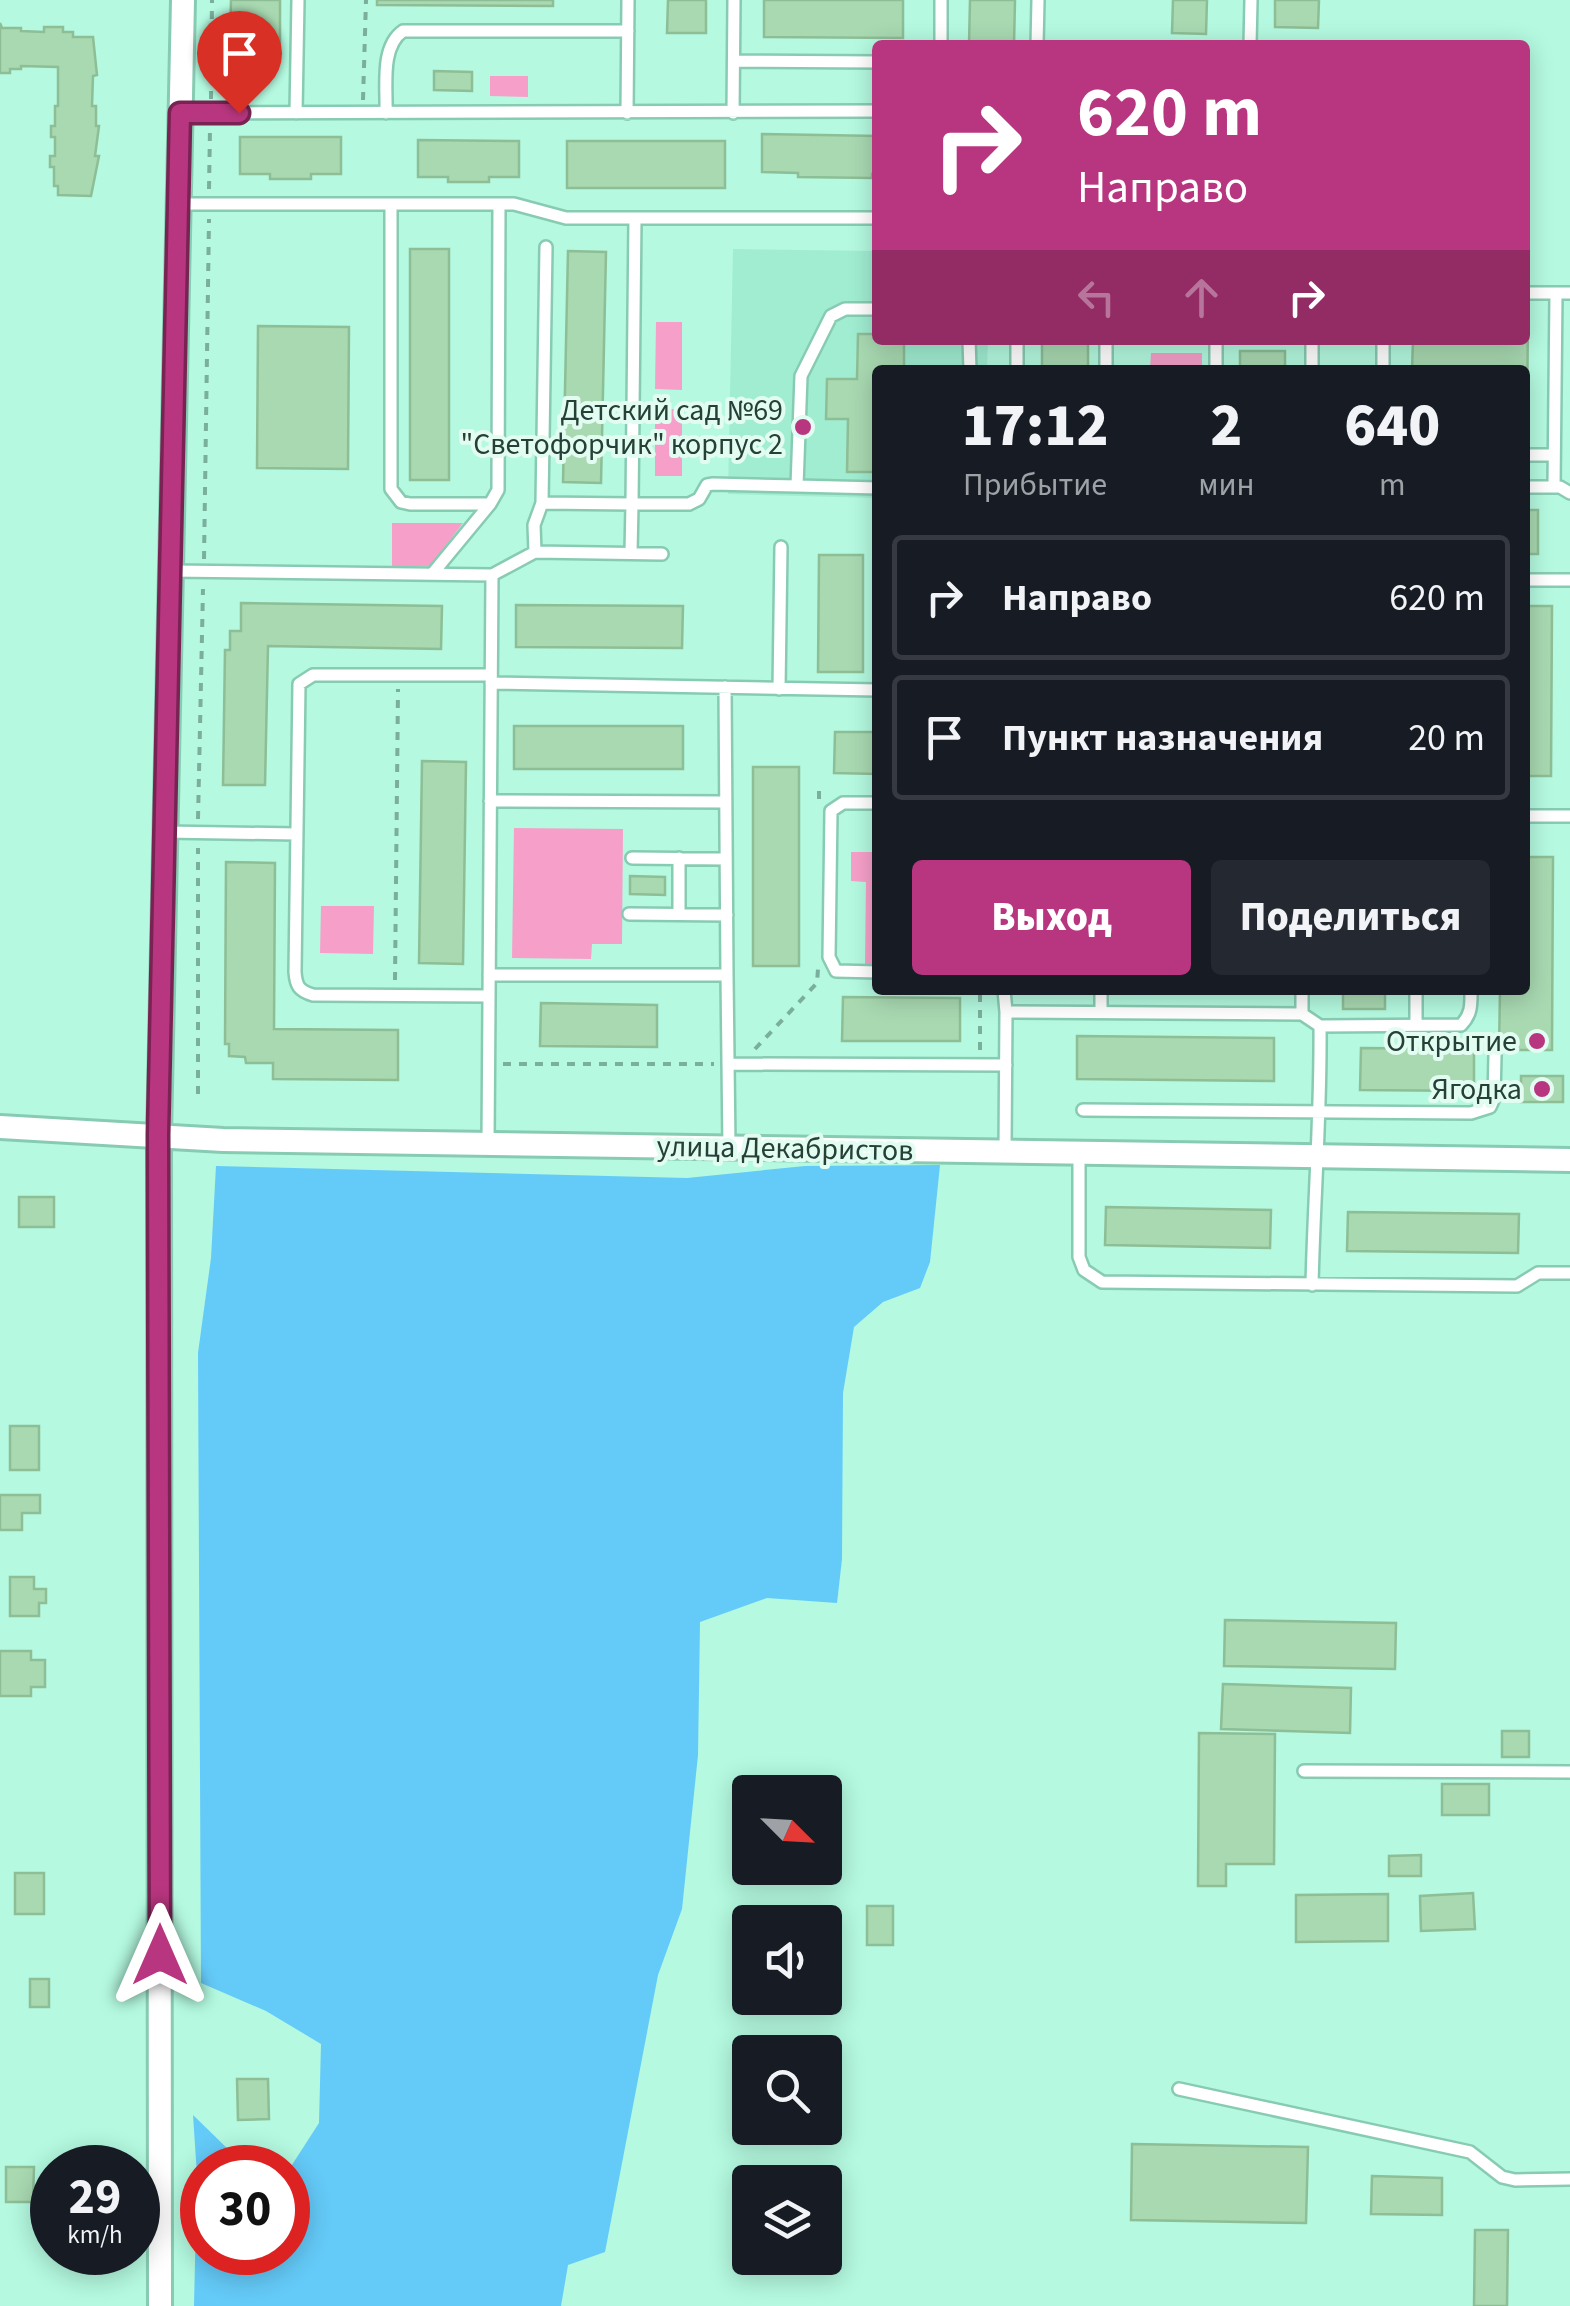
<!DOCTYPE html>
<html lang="ru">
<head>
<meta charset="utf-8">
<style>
  body { margin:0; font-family:"Source Sans 3",sans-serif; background:#242831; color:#f1f3f6; height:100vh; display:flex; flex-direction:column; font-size:38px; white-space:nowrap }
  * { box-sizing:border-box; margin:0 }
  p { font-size:32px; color:#9ea1a6 }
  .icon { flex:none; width:55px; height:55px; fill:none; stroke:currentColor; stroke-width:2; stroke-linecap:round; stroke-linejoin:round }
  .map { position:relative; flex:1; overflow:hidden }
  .side { position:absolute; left:872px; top:365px; width:658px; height:630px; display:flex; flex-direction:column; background:#171b24; border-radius:10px; box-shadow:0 5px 25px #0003 }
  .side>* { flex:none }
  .guide { position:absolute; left:872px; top:40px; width:658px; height:305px; border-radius:10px; box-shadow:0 5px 25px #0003; background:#b8367f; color:#fff; overflow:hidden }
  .needle { width:65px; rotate:114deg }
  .controls { position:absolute; left:732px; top:1775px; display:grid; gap:20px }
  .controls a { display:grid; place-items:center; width:110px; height:110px; border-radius:10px; background:#171b24; box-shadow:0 5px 25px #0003; font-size:50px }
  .speed { position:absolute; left:30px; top:2145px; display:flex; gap:20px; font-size:50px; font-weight:700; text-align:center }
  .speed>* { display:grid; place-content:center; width:130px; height:130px; border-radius:50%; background:#171b24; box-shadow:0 5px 25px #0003; line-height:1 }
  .speed small { font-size:25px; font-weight:400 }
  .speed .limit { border:15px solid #d22; background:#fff; color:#111 }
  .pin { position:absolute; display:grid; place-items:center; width:85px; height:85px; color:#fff; margin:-102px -42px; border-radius:50% 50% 50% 0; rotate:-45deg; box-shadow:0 0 10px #0007 }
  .pin .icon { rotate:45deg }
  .me { position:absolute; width:110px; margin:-55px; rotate:0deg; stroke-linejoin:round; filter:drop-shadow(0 0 8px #0008) }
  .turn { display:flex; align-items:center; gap:35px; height:210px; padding:0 40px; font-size:45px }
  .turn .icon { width:130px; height:130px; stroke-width:2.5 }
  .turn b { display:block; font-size:70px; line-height:85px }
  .lanes { display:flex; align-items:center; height:95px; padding:0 40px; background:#0003; justify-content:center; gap:50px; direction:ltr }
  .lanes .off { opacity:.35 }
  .eta { display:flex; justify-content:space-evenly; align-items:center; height:170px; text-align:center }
  .eta b { font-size:60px; font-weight:800; line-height:70px }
  .button { display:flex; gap:20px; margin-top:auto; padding:20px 40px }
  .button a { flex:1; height:115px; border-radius:10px; background:#b8367f; color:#fff; font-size:40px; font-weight:800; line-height:115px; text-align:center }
  .button a+a { background:#242831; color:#f1f3f6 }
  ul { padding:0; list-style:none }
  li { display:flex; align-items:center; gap:30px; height:125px; margin:0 20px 15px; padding:0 20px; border:5px solid #363941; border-radius:10px }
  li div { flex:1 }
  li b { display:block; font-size:38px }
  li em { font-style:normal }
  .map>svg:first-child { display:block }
  .built { fill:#a0edd2 }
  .green { fill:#f6a0c9 }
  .water { fill:#64caf8 }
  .building { fill:#a8d9b1; stroke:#8dbe96; stroke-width:2.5 }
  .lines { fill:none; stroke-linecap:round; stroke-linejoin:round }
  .service-casing { stroke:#88cbb3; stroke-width:16 }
  .minor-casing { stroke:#88cbb3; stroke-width:28 }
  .path { stroke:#7baf9d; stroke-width:4; stroke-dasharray:8 8; stroke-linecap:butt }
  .service { stroke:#fff; stroke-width:11 }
  .minor { stroke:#fff; stroke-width:22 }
  .route-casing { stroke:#782353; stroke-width:25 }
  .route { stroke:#b8367f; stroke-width:18 }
  .poi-dot { fill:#b8367f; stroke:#e2fcf1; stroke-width:4 }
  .labels { text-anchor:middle; stroke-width:8; stroke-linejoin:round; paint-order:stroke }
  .poi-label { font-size:30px; fill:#244037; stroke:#e2fcf1; text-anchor:end }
  .street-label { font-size:30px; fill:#244037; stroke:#e2fcf1 }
</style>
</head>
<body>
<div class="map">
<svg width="1570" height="2306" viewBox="0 0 1570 2306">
  <rect width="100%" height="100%" fill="#b4f9e0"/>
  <path class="built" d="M733 249 877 251 878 340H988L987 370H878L877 498 728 494Z"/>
  <path class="green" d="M490 76H528V97L490 96Z
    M656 322H682V390L655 389Z
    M1151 353H1202V370H1150Z
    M655 409H682V476H655Z
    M392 523H463L430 566H392Z
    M514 828 623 829 622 944H592L591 959 512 958Z
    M851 852H877V964H865L866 882 851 881Z
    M321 906H374L373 954 320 953Z"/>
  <path class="water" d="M940 1165 930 1262 920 1288 883 1302 854 1327 843 1393 842 1559 837 1603 767 1598 700 1622 698 1755 682 1909 658 1975 605 2252 568 2265 561 2306H194L197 2175 193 2115 231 2152 271 2167 202 2168V2252H288V2171L319 2123 321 2044 266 2011 201 1983 198 1353 211 1258 216 1166 687 1178 805 1166Z"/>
  <path class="building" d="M231 0H280V43L230 42Z
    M377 0H553V6L377 5Z
    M668 0H706V33H667Z
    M764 0H903V38L764 37Z
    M970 0H1015L1014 45H969Z
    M1173 0H1207L1206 34 1172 33Z
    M1275 0H1319L1318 28 1275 27Z
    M0 23 2 28H21V31L44 32V27H63V32H73V37H93L97 75 93 76 92 106H96V126H99L95 156H99L91 196 58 195V186H54V167H50V156H55V137H51V126H55V106H58V67L21 66V69H10V73H0Z
    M434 71 472 72V91L434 90Z
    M762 134 878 136V174H872V178L798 177V173L762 172Z
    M240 137H341V174H311V179H270V174H240Z
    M418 140 519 141V177H489V182H448V177H418Z
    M567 141H725V188H567Z
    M410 249H449V480H410Z
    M568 251 606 252 601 483 563 482Z
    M1525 314H1528L1527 421 1525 370H1412L1413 340H1525Z
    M258 326 349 327 348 469 257 468Z
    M858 334H878V340H904V370H878V472H847L848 419H826L827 379H857Z
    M1042 340H1088V370H1042Z
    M1240 351H1285V370H1240Z
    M1525 510H1538V554H1525Z
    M819 555H863V672H818Z
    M241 603 442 606 441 649 268 646 265 785H223L225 650H230V631H241Z
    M516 605 683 606 682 648 516 647Z
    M1525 606H1552L1551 776H1525Z
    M514 726H683V769H514Z
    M835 732H878V774L834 773Z
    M422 761 466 762 463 964 419 963Z
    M753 767H799V966H753Z
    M1525 857H1553L1552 1050H1499L1500 990H1525Z
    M226 862 275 863 274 1029 398 1030V1080L273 1079V1063H246L245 1057 229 1056V1044H225Z
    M630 876 665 877V895L630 894Z
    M1343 990H1385V1009H1343Z
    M843 997 960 998V1041H842Z
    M541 1003 657 1005V1047L540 1046Z
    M1077 1036 1274 1038V1081L1077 1079Z
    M1361 1048 1474 1049V1091L1360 1090Z
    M1521 1076H1563V1102H1521Z
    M19 1197H54V1227H19Z
    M1106 1207 1271 1210 1270 1248 1105 1245Z
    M1348 1212 1519 1214 1518 1253 1347 1251Z
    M10 1426H39V1470H10Z
    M0 1495H40V1513H22V1530H0Z
    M10 1577H34V1589H46V1603H39V1616H10Z
    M1225 1620 1396 1623 1395 1669 1224 1666Z
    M0 1651H31V1660H45V1687H31V1696H0Z
    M1223 1684 1351 1688 1350 1733 1221 1729Z
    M1502 1731H1529V1757H1502Z
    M1199 1733 1275 1734 1274 1864H1226V1886H1198Z
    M1442 1784H1489V1815H1442Z
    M1421 1855V1876H1389V1856Z
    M15 1873H44V1914H15Z
    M1473 1893 1475 1929 1421 1931 1420 1896Z
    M1388 1894V1941L1296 1942V1895Z
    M867 1906H893V1945H867Z
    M30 1979H49V2007H30Z
    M237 2079H268L269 2119 238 2120Z
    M1132 2144 1308 2147 1306 2223 1131 2220Z
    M6 2167H34L33 2202H6Z
    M1372 2176 1442 2178V2215L1371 2214Z
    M1475 2230H1508L1507 2306H1474Z"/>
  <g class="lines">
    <defs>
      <path id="service" d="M941 45V0
        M1037 45 1038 0
        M1250 45 1251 0
        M734 61 878 62
        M180 113 878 111
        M296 113 298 0
        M386 113C387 87 380 47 403 31H628
        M627 113 628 0
        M733 113 734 0
        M179 204H514L566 218H878
        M391 204V489L401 502 410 504H490
        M1525 293H1570
        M969 340 970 370
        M1312 340V370
        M1017 370V340
        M1106 370V340
        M1216 370V340
        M1383 370V340
        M1525 455H1554
        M797 486 878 488
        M1525 487H1560L1570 493
        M1554 487 1556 293
        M542 503 632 504 635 218
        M535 552 662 554
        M631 553 632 504H689L699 499 707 485 713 484 797 486 801 376 831 316 845 309H878
        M171 571 492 575 535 552 534 525 542 503 546 247
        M433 573 490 504 498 490 499 204
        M1525 580H1570
        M491 683 878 690
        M779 689 781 547
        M490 801 725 802
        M878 803H843L831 811 829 957 836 971 878 972
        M1525 816H1570
        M165 832 296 834
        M632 858 726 859
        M629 914 727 915
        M679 914V858
        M489 975H727L725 687
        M727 975 729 1147
        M1004 990 1006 1012 1005 1151
        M1101 990V1012
        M1302 990V1014L1320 1026C1321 1113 1314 1198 1312 1285
        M1416 990V1025
        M489 996 313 995C299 991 296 986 295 972L299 684 313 675H491
        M1006 1012 1302 1014
        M1320 1026 1461 1025C1472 1014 1471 1004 1471 990
        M728 1064 1006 1065
        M1083 1110 1471 1113 1490 1107 1494 1098 1495 1055
        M488 1143 492 575
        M1079 1154V1257L1084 1270 1102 1282 1517 1286 1538 1273H1570
        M1304 1771 1570 1772
        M1179 2089 1470 2152 1502 2177 1515 2180 1570 2179"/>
      <path id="minor" d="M0 1127 223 1140 1570 1160
        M160 2306 159 1135 183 0"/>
    </defs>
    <use href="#service" class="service-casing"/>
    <use href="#minor" class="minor-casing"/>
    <path class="path" d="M211 99 212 0
      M363 100 366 0
      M209 189 210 129
      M204 559 209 219
      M819 799V786
      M198 819 203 589
      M395 980 398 689
      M755 1049 817 983 818 969
      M980 1050V990
      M503 1064H714
      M198 1094V848"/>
    <use href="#service" class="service"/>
    <use href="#minor" class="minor"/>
  </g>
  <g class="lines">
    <defs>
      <path id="route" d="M160 1955 158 1135 180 113H239"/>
    </defs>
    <use href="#route" class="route-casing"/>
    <use href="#route" class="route"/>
  </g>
  <g class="poi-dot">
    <circle cx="803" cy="427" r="10"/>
    <circle cx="1537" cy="1041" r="10"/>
    <circle cx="1542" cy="1089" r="10"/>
  </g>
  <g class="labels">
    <g class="poi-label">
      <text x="783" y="420">Детский сад №69<tspan x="783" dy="34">"Светофорчик" корпус 2</tspan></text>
      <text x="1517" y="1051">Открытие</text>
      <text x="1522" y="1099">Ягодка</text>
    </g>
    <g class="street-label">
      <text transform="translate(785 1148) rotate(1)" y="10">улица Декабристов</text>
    </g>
  </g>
</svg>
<div class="controls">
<a><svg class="needle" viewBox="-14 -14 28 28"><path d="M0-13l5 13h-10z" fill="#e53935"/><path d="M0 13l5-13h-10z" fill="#9ea1a6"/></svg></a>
<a><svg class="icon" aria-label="sound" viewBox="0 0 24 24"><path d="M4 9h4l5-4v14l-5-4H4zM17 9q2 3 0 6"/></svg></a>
<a><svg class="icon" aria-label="search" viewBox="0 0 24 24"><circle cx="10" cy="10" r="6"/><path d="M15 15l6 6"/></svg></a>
<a><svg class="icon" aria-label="layers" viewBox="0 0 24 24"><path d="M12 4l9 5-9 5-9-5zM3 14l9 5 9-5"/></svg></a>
</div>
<div class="speed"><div>29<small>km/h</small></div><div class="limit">30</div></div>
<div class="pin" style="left:239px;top:113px;background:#d93025"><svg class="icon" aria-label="arrive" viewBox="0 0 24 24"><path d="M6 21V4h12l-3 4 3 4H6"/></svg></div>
<svg class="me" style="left:160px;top:1955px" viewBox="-20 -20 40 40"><path d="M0-17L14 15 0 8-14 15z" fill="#b8367f" stroke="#fff" stroke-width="4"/></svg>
<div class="guide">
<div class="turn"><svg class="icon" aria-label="right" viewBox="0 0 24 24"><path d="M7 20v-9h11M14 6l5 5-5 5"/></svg><div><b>620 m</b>Направо</div></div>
<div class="lanes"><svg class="icon off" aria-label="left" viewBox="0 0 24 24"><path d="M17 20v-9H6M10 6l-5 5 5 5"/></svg><svg class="icon off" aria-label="ahead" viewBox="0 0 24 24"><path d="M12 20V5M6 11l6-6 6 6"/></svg><svg class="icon" aria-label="right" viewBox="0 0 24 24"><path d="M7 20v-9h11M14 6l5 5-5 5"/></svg></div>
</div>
<section class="side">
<div class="eta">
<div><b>17:12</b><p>Прибытие</p></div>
<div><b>2</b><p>мин</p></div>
<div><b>640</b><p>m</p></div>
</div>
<ul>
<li><svg class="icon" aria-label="right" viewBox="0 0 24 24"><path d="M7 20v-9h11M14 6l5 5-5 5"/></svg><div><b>Направо</b></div><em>620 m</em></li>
<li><svg class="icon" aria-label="arrive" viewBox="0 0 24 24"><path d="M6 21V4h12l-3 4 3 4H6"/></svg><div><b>Пункт назначения</b></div><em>20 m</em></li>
</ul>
<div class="button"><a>Выход</a><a>Поделиться</a></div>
</section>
</div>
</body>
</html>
